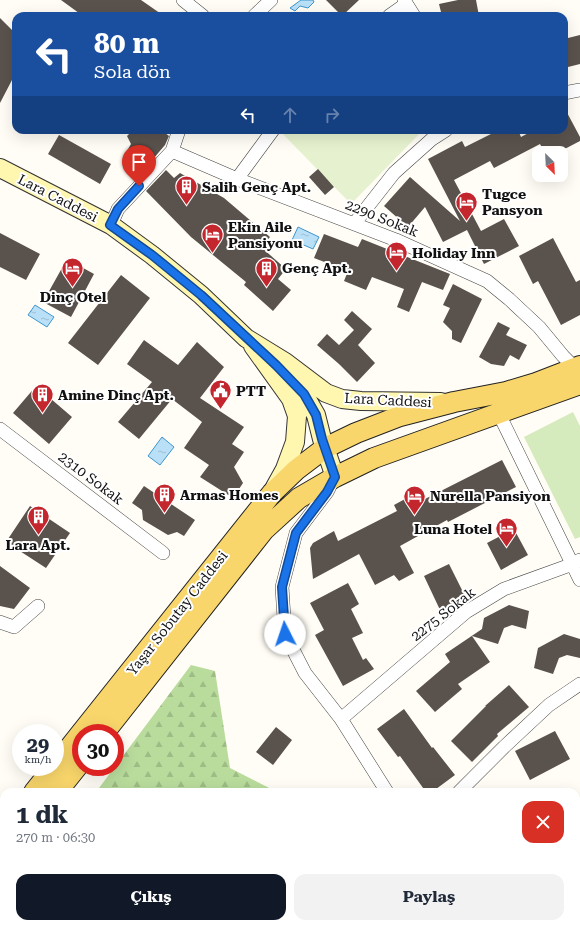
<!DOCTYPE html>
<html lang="tr">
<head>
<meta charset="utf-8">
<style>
  body { margin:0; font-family:"Roboto Serif",serif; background:#f2f2f3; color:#1f2937; height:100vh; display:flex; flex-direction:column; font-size:15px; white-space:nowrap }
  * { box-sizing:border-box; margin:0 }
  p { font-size:13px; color:#747a83 }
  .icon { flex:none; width:22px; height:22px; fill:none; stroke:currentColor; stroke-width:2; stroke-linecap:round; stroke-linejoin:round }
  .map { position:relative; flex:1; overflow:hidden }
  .drawer { position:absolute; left:0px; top:788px; width:580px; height:140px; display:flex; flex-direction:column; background:#fff; border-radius:12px 12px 0 0; box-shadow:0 4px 16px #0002 }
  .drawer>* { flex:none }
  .banner { position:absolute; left:12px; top:12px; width:556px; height:122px; border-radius:12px; box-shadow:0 4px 16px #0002; background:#1a4fa0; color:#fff; overflow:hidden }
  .needle { width:26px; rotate:156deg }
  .controls { position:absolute; left:532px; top:146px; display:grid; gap:8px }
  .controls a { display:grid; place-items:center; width:36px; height:36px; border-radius:8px; background:#fff; box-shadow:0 4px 16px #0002; font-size:20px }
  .speed { position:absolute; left:12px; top:724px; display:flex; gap:8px; font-size:20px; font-weight:700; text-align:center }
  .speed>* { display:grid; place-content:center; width:52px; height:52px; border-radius:50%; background:#fff; box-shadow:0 4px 16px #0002; line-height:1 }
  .speed small { font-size:10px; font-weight:400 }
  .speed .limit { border:6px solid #d22; background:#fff; color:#111 }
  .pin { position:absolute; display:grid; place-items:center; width:34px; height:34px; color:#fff; margin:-41px -17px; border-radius:50% 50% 50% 0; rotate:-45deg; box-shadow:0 0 4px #0007 }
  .pin .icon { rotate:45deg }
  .me { position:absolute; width:44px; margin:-22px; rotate:356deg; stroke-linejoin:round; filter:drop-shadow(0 0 3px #0008) }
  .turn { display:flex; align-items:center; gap:14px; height:84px; padding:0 16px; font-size:18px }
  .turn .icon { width:52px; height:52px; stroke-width:2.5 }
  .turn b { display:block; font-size:28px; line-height:34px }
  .lanes { display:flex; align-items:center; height:38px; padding:0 16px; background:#0003; justify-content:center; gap:20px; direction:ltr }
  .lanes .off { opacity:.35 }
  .round { display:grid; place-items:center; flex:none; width:42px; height:42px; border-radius:12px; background:#f2f2f3 }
  .headline { display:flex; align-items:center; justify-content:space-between; height:68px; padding:0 16px }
  h1 { font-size:24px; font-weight:700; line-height:30px }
  .button { display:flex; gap:8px; margin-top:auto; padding:8px 16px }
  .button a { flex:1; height:46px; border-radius:12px; background:#111827; color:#fff; font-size:16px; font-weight:700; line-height:46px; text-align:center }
  .button a+a { background:#f2f2f3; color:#1f2937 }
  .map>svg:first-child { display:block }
  .grass { fill:#d5ebbd }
  .forest { fill:url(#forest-firs) }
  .pitch { fill:#e6f2cf }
  .water { fill:url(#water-ripples); stroke:#3f96cf }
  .building { fill:#5a524d }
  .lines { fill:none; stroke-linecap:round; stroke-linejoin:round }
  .street-casing { stroke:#444; stroke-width:14 }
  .secondary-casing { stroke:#333; stroke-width:20 }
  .primary-casing { stroke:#222; stroke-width:22 }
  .street { stroke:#fff; stroke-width:13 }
  .secondary { stroke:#fff6b0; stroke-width:18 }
  .primary { stroke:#f9d66b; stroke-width:20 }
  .route-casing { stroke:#114b97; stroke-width:10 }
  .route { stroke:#1a73e8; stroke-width:7 }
  .labels { text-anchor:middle; stroke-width:4; stroke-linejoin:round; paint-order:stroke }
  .poi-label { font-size:14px; font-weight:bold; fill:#111; stroke:#fff; text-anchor:start }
  .street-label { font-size:14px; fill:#111; stroke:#fff }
</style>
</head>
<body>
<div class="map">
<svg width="580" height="928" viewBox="0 0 580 928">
  <defs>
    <pattern id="forest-firs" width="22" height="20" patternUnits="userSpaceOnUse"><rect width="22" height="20" fill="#b9dc9c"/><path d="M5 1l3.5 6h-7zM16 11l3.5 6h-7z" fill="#9ebc85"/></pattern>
    <pattern id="water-ripples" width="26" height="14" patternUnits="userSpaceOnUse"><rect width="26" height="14" fill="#b9e0f7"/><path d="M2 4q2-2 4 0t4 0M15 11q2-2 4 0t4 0" fill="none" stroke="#9ebfd3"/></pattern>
  </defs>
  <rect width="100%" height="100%" fill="#fffdf5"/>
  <path class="grass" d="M573 412 580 426V537L575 539 524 437Z"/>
  <path class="forest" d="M191 665 215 671 230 768 277 792H96Z
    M4 911V924H443L437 928H0V916Z"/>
  <path class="pitch" d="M282 130H423L351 204 281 132Z"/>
  <path class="water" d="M301 0H313L314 2 308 8 300 6 295 11 290 8Z
    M298 227 319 237 313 249 292 240Z
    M35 305 54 317 47 327 28 315Z
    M162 437 174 447 160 465 148 456Z"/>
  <path class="building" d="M61 0H141L164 16H83Z
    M326 0H359L342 16Z
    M458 0H476L479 16H442L439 4Z
    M0 18 16 34V84L12 80 0 103Z
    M580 35V64L564 68V39Z
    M564 107 580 137V141L557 153H545L540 144 494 168 490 161 454 180 481 231 504 219 519 246 484 264 467 230 443 242 425 207 408 227 384 206 410 177 460 221 428 159 462 141 465 147 499 130H518L521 137 534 130H564Z
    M133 130H161L169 136 165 145 147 166 127 151 131 144 127 136Z
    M59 135 111 164 100 184 48 154Z
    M318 169 334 187 325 195 309 177Z
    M166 170 174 178 180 173 224 198 270 237 261 247 286 269 278 279 291 290 273 311 244 285 246 282 191 237 146 191Z
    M0 233 40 254 26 280 0 267Z
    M324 234 358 247 362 239 450 274 443 290 422 282 409 312 397 307 404 289 372 277 366 290 344 281 348 271 314 258Z
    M553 238 576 282 580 280V315L561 325 538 281 533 284 519 256Z
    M67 259 94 274 71 317 43 302Z
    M121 275 150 298 98 365 68 343Z
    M453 284 482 299 461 343 452 339V331L443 322 450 308 443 305Z
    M352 311 372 329 358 345 375 363 357 382 339 364 317 345 327 334 339 345 354 330 344 320Z
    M498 322 510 328 506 335 527 345 519 360 510 355 504 366 491 364 479 357Z
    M144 340 178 365 197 342 224 367 200 398 244 427 232 444 244 452 234 467 243 483 233 498 200 477 209 465 184 448 202 422 172 399 139 439 118 422 152 382 127 364Z
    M36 386 72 417 49 444 13 413Z
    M502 460 516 487 448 522 447 520 400 546 414 573 399 581 394 575 375 585 359 554 313 579 310 548 313 543 334 531 338 541 397 511 394 505 416 493 421 501Z
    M144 486 195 520 184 536 177 532 168 535 143 520 142 510 132 503Z
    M30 506 70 533 46 568 6 542Z
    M514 529 528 555 501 570 487 543Z
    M449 564 467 600 441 612 424 576Z
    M0 566 30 588 14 609 0 606Z
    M348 583 359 604 351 609 363 633 352 638 363 660 366 658 374 669 343 686 315 635 324 630 310 603Z
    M509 605 529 611 526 629 512 625 504 628 498 644 472 636 490 662 458 684 462 689 435 712 416 691 450 662 445 654 482 629 484 618Z
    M564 634 580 639V658L567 655 559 658 553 674 534 668 538 648Z
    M509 685 529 707 497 734 498 736 472 762 451 741 486 706H485Z
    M404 709 432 748 433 747 455 775 432 792H426L400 756 398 757 377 729Z
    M276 727 292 740 273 765 256 752Z
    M555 731 570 759 530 780 515 751Z"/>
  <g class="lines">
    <defs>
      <path id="street" d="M183 0 203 16
        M404 0 414 16
        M254 16 271 0
        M389 16 406 4
        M564 93 580 90
        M172 151 237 179 396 240 487 281 509 299 539 327 563 356 575 368
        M237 179 273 130
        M354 224 394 173 432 139 446 130
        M111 225 118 209 172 151 179 130
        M499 414 580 580
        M0 429 163 553
        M333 480 327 492 296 533 282 587 285 634 305 673 341 719 387 792
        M0 622 14 627 38 606
        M341 719 466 612 504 589 573 564 580 560
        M459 792 504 747 549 705 580 684"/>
      <path id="secondary" d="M0 168 111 225 152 255 201 295 246 338 285 362 326 393 342 399 361 401 441 402
        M253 346 291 399 297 416 295 442 285 469 275 487
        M287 377 304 394 316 415 322 439 335 477"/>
      <path id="primary" d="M81 733 272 493 296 470 325 448 356 433 400 416 454 402 506 392 536 383 580 366
        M104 733 264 530 299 498 335 477 374 458 580 384
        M55 766 81 733
        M34 792 54 767
        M57 792 81 762
        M0 836 4 830
        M0 869 4 864"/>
    </defs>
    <use href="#street" class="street-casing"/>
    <use href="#secondary" class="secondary-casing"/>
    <use href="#primary" class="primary-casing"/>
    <use href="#street" class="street"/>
    <use href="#secondary" class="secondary"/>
    <use href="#primary" class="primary"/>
  </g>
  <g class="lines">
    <defs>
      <path id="route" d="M139 186 118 209 110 225 152 255 201 295 276 365 304 394 316 415 322 439 335 477 327 492 296 533 282 587 285 634"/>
    </defs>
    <use href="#route" class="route-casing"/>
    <use href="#route" class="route"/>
  </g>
  <defs>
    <symbol id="building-pin" viewBox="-11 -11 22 30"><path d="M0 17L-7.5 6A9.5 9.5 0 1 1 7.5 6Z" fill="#c4262e" stroke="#fff"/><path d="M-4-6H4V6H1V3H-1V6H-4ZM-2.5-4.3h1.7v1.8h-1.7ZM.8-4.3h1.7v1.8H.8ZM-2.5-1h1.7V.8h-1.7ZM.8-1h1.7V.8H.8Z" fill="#fff"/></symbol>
    <symbol id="hotel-pin" viewBox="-11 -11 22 30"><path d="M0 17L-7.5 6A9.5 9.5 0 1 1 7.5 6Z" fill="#c4262e" stroke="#fff"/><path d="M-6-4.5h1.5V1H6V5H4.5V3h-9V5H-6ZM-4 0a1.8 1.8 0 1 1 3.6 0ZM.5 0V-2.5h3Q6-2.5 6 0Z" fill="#fff"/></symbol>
    <symbol id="civic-pin" viewBox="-11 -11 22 30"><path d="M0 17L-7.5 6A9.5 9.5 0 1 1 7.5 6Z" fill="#c4262e" stroke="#fff"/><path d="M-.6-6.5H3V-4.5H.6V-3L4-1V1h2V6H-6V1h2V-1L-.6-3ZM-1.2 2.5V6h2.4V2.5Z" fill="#fff"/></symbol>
  </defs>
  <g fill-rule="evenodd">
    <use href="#building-pin" x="174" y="174" width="25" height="34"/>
    <use href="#hotel-pin" x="454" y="190" width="25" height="34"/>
    <use href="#hotel-pin" x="200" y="222" width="25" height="34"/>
    <use href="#hotel-pin" x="384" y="240" width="25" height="34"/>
    <use href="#building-pin" x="254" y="256" width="25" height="34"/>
    <use href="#hotel-pin" x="60" y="256" width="25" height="34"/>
    <use href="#civic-pin" x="208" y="378" width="25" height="34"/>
    <use href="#building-pin" x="30" y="382" width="25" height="34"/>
    <use href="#building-pin" x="152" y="482" width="25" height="34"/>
    <use href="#hotel-pin" x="402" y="484" width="25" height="34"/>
    <use href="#building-pin" x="26" y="504" width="25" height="34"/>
    <use href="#hotel-pin" x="494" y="516" width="25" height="34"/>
  </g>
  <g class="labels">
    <g class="poi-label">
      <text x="202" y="192">Salih Genç Apt.</text>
      <text x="482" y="199">Tugce<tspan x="482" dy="16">Pansyon</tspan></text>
      <text x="228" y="232">Ekin Aile<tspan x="228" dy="16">Pansiyonu</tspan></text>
      <text x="412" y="258">Holiday Inn</text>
      <text x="282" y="273">Genç Apt.</text>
      <text x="73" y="302" text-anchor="middle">Dinç Otel</text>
      <text x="236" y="396">PTT</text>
      <text x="58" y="400">Amine Dinç Apt.</text>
      <text x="180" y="500">Armas Homes</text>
      <text x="430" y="501">Nurella Pansiyon</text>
      <text x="492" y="534" text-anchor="end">Luna Hotel</text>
      <text x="38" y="550" text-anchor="middle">Lara Apt.</text>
    </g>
    <g class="street-label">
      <text transform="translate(58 198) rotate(27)" y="5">Lara Caddesi</text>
      <text transform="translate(382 218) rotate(22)" y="5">2290 Sokak</text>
      <text transform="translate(388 400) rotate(3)" y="5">Lara Caddesi</text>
      <text transform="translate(91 478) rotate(37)" y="5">2310 Sokak</text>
      <text transform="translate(177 613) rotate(-52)" y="5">Yaşar Sobutay Caddesi</text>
      <text transform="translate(443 614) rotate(-38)" y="5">2275 Sokak</text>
    </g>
  </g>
</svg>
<div class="controls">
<a><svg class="needle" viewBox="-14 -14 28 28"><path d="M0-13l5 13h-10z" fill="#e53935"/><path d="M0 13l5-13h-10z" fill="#747a83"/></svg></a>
</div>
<div class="speed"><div>29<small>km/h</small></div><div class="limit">30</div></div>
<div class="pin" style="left:139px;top:186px;background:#d93025"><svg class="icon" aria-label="arrive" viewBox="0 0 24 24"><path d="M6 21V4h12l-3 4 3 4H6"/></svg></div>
<svg class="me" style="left:285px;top:634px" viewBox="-20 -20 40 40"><circle r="19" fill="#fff"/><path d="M0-13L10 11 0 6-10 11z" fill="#1a73e8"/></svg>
<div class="banner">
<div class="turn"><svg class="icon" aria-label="left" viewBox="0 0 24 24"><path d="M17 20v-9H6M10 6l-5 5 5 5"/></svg><div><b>80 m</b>Sola dön</div></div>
<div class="lanes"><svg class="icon" aria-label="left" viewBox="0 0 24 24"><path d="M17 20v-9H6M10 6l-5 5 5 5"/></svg><svg class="icon off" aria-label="ahead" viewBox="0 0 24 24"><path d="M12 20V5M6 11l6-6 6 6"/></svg><svg class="icon off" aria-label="right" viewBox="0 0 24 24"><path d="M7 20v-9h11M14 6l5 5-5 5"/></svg></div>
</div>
<section class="drawer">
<div class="headline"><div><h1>1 dk</h1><p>270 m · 06:30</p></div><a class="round" style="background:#d93025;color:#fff"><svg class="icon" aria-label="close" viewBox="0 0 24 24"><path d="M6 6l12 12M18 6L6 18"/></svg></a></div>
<div class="button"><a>Çıkış</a><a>Paylaş</a></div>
</section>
</div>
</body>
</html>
